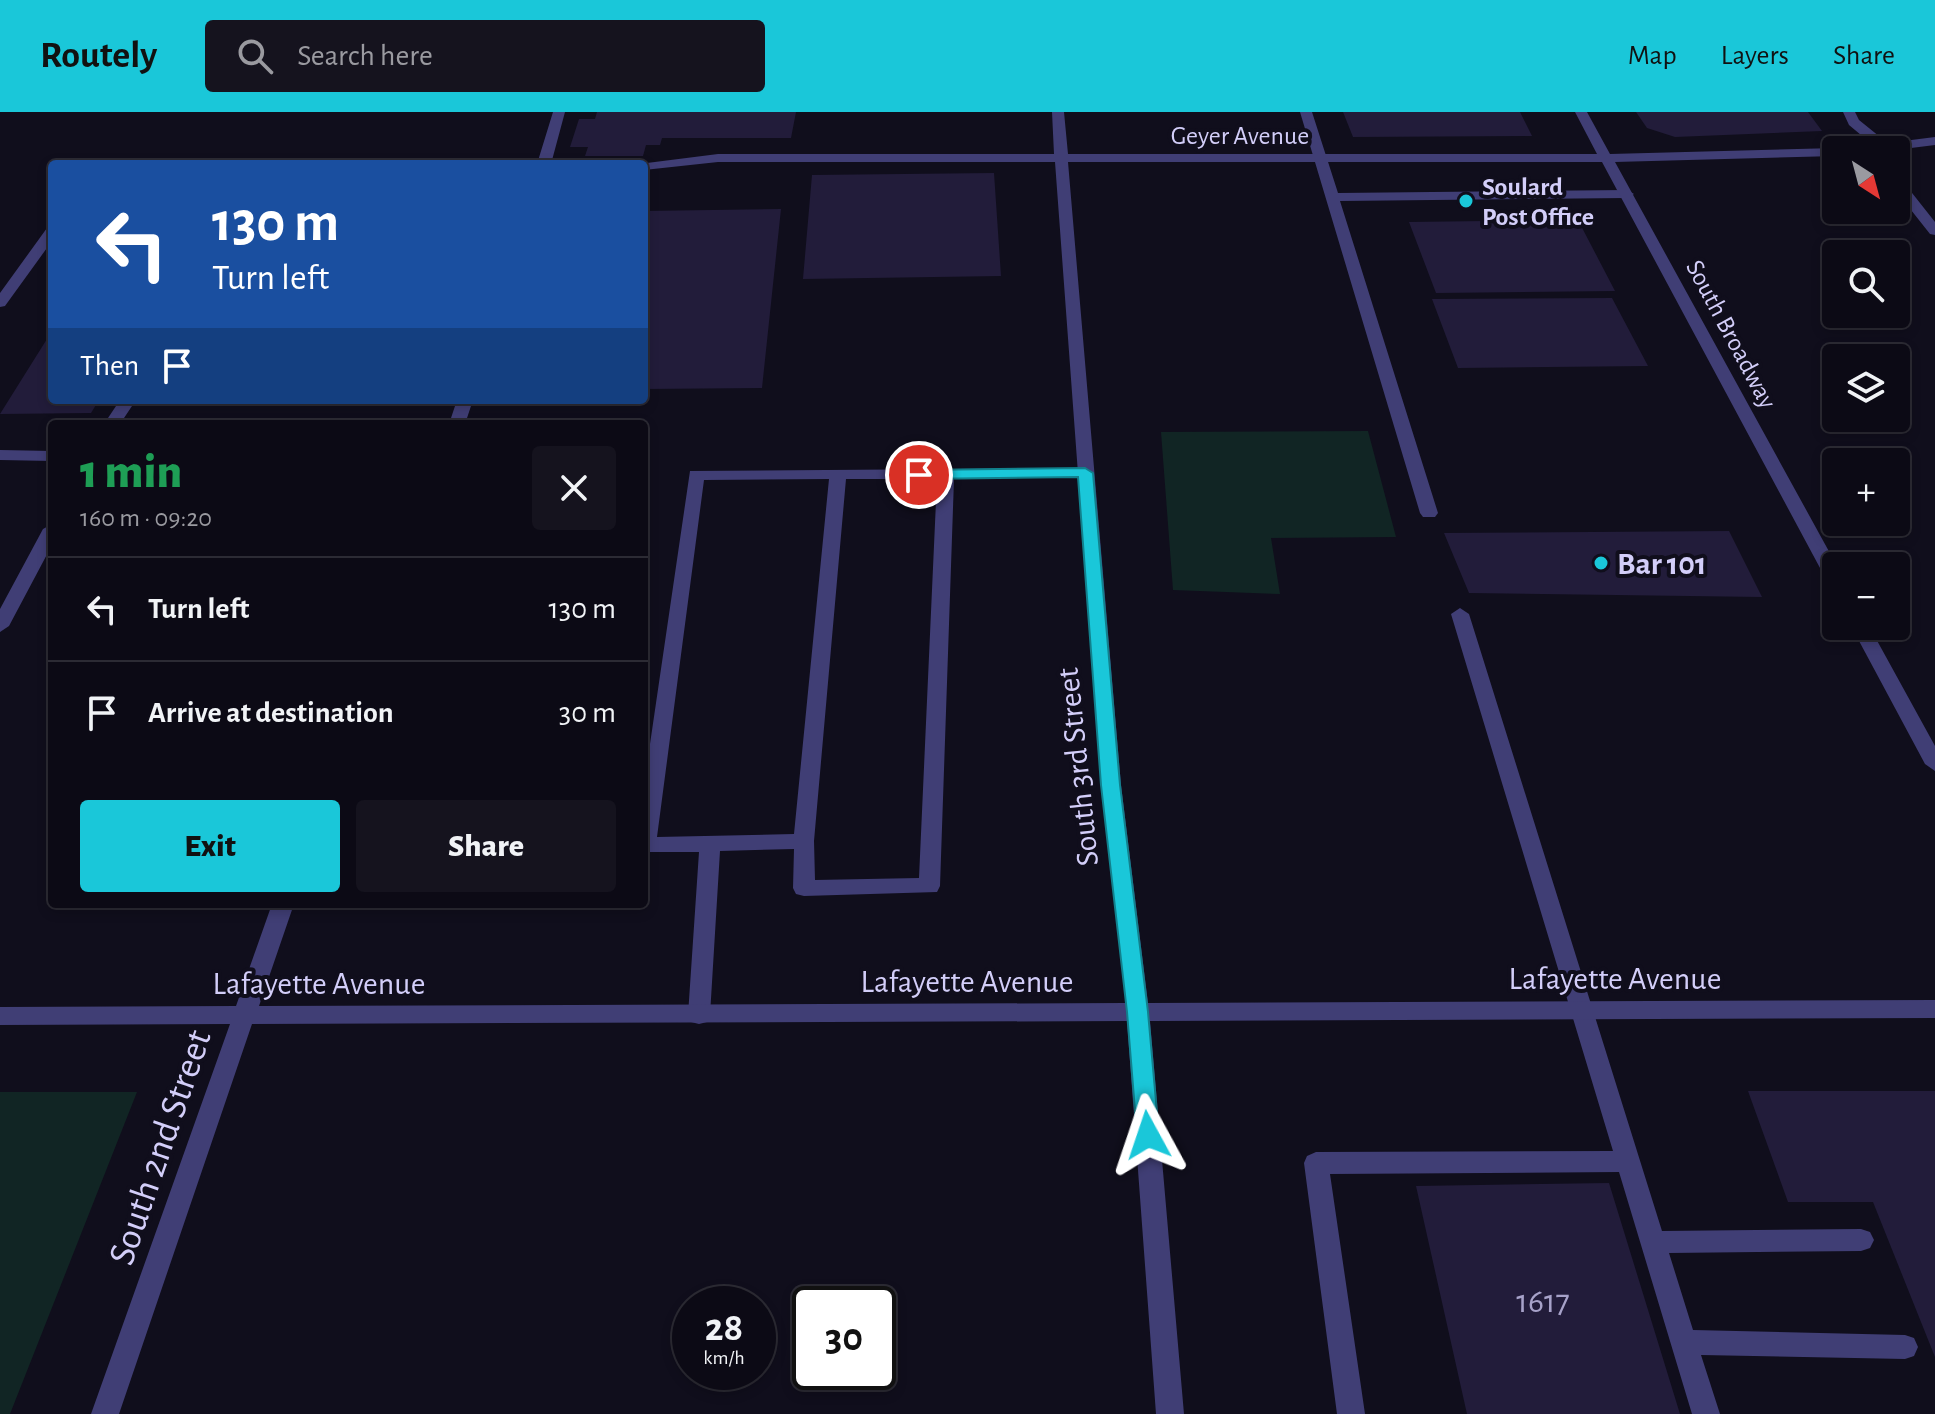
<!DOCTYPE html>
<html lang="en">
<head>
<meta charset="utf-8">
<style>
  body { margin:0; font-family:"Alegreya Sans",sans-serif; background:#15131e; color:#f1f3f6; height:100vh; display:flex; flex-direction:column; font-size:30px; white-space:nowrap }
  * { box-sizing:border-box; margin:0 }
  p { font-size:26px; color:#9a9aa0 }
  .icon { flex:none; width:44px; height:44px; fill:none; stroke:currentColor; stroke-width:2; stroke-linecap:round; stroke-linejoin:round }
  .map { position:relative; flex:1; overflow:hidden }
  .side { position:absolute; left:48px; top:308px; width:600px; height:488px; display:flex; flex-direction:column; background:#0c0a15; border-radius:8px; box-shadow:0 4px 12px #0003,0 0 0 2px #2c2b34 }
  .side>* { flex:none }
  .hud { position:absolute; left:48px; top:48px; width:600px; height:244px; border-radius:8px; box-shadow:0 4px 12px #0003,0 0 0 2px #2c2b34; background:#1a4fa0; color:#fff; overflow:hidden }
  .needle { width:52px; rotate:144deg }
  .fabs { position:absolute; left:1822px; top:24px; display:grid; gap:16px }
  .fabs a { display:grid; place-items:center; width:88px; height:88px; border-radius:8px; background:#0c0a15; box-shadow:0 4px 12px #0003,0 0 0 2px #2c2b34; font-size:40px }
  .speed { position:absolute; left:672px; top:1174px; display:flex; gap:16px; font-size:40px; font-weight:700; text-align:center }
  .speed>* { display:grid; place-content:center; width:104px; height:104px; border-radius:50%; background:#0c0a15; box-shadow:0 4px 12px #0003,0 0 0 2px #2c2b34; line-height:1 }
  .speed small { font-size:20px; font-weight:400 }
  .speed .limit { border:4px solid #111; border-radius:12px; background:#fff; color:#111 }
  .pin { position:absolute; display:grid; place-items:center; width:68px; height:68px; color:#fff; margin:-34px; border:4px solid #fff; border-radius:50%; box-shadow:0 2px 8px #0007 }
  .me { position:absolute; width:88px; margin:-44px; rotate:355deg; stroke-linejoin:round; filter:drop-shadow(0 0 6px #0008) }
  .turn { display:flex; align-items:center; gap:28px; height:168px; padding:0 32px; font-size:36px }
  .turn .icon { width:104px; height:104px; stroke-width:2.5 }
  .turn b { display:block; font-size:56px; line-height:68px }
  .then { display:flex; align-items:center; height:76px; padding:0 32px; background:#0003; gap:16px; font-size:30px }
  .round { display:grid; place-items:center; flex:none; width:84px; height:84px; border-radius:8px; background:#15131e }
  .summary { display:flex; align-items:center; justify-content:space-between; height:136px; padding:0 32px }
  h1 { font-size:48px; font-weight:800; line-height:60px; color:#1e9e55 }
  .button { display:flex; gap:16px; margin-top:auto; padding:16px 32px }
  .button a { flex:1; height:92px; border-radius:8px; background:#1ac7d9; color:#111; font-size:32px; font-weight:800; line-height:92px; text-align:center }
  .button a+a { background:#15131e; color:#f1f3f6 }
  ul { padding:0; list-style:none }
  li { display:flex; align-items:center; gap:24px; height:104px; padding:0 32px; border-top:2px solid #2c2b34 }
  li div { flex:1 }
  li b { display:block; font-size:30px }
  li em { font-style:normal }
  header { display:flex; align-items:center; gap:48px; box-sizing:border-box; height:112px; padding:0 40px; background:#1ac7d9; color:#111 }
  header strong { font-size:38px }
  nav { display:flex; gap:44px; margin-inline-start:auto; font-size:28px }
  .search { width:560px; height:72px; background:#15131e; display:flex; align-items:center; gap:20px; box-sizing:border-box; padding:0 28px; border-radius:8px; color:#9a9aa0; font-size:30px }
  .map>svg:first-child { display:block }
  .green { fill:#112524 }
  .building { fill:#221c3a }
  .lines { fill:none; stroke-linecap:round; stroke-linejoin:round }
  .lane { fill:#403e75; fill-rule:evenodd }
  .street { fill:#403e75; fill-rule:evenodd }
  .route { fill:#1ac7d9; stroke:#11818d; stroke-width:2 }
  .poi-dot { fill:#1ac7d9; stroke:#100e1c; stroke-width:3 }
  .labels { text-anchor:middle; stroke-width:8; stroke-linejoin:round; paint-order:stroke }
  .far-street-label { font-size:26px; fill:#d3cef9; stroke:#100e1c }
  .far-poi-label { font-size:26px; font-weight:bold; fill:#d3cef9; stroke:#100e1c; text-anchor:start }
  .poi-label { font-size:32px; font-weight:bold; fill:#d3cef9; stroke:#100e1c; text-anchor:start }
  .street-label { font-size:32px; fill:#d3cef9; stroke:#100e1c }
  .near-number-label { font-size:34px; fill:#a7a2c9 }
  .near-street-label { font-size:38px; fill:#d3cef9; stroke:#100e1c }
</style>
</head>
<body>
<header>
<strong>Routely</strong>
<div class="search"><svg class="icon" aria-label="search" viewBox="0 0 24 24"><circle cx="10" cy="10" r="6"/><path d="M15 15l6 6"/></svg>Search here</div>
<nav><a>Map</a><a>Layers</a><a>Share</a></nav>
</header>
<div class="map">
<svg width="1935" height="1302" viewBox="0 0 1935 1302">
  <rect width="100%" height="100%" fill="#100e1c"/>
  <path class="green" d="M1368 319 1396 425 1271 426 1280 482 1173 478 1161 320Z
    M0 980H137L10 1302H0Z"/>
  <path class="building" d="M597 0H796L791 26H662L660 33H646L643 44H585L588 35H570L579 7H595Z
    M1343 0H1520L1532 24 1353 25Z
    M1636 0H1808L1822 19 1675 25 1647 16Z
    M994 61 1001 164 803 167 812 63Z
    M781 97 762 276 644 277V99Z
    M1578 108 1615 179 1436 181 1409 110Z
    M1612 186 1648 254 1458 256 1432 187Z
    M52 219V288H99L91 301 0 302Z
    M1729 419 1762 485 1469 481 1444 421Z
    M1748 979H1935V1245L1873 1090H1788Z
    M1609 1071 1680 1302H1467L1416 1074Z"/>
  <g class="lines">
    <path class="lane" d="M1300 0H1312L1338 81 1627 78 1634 82 1627 86 1340 89 1438 401 1435 405H1423L1420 401Z
      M1843 0H1855L1859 8 1890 33V38H1879L1849 13Z
      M1896 66 1901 67 1935 110V123L1930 122 1896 79Z
      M52 115V129L5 194 0 195V181L47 116Z
      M120 288H136L120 312H104Z
      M0 338 52 339V349L0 348Z
      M1085 356 1091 357 1093 361 1091 365 954 367 940 774 937 780 804 784 796 782 793 776 794 737 720 739 710 903 707 910 699 912 691 910 688 903 699 740H644V673L690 359ZM829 367 794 722 657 725 704 368ZM846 367H937L919 766 815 768 814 729Z
      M52 412V433L9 514 0 520V497L43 417Z
      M1460 496 1469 502 1662 1119 1861 1117 1870 1120 1874 1128 1870 1136 1861 1139 1669 1141 1693 1218 1905 1223 1914 1226 1918 1235 1914 1244 1905 1247 1701 1243 1720 1302H1692L1619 1060 1330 1062 1365 1302H1337L1304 1051 1307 1044 1316 1040 1613 1039 1451 502Z"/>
    <path class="street" d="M553 0H565L551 52H537Z
      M1052 0H1064L1068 42H1597L1575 0H1587L1610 42 1836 36 1841 38H1836V44L1615 50 1837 454 1836 475 1827 469 1602 50H1068L1121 673 1148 891 1935 888V906L1150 909 1184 1302H1156L1127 909 252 912 119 1302H91L230 912 0 913V895L236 894 272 792H294L259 894 1126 891 1101 673 1055 50H718L644 58V52H639L718 42H1054Z
      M1935 25V33L1895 38H1857L1864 34Z
      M457 288H473L465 312H449Z
      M1851 514H1869L1935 634V659L1925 652Z"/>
  </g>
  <path class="route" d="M1085 356 1093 361 1120 673 1148 900 1159 1023 1155 1030 1148 1033 1140 1030 1137 1023 1127 900 1101 673 1078 365 919 367 911 363 919 358Z"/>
  <g class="poi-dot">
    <circle cx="1466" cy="89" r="8"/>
    <circle cx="1601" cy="451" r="8"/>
  </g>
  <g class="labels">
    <g class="far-street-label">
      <text x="1240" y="32">Geyer Avenue</text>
      <text transform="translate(1732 222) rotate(62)" y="9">South Broadway</text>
    </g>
    <g class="far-poi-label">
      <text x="1482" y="83">Soulard<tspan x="1482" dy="30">Post Office</tspan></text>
    </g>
    <g class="poi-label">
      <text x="1617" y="462">Bar 101</text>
    </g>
    <g class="street-label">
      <text transform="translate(1077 655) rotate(-96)" y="11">South 3rd Street</text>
      <text x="1615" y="877">Lafayette Avenue</text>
      <text x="967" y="880">Lafayette Avenue</text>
      <text x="319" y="882">Lafayette Avenue</text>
    </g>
    <g class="near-number-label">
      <text x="1543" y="1200">1617</text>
    </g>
    <g class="near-street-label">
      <text transform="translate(159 1035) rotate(-71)" y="13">South 2nd Street</text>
    </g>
  </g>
</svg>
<div class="fabs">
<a><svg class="needle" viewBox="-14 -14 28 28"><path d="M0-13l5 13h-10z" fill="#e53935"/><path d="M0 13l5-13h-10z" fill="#9a9aa0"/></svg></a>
<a><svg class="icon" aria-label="search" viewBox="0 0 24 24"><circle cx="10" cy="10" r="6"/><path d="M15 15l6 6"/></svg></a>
<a><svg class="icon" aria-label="layers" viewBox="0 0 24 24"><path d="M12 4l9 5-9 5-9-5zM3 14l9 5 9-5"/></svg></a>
<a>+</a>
<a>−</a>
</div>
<div class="speed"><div>28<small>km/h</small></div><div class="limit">30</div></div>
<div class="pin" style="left:919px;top:363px;background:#d93025"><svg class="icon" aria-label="arrive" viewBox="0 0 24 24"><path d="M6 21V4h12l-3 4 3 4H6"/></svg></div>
<svg class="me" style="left:1148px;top:1023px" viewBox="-20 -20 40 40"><path d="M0-17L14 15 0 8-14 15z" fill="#1ac7d9" stroke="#fff" stroke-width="4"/></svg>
<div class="hud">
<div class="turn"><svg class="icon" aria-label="left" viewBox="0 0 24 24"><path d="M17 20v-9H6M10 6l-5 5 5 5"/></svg><div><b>130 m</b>Turn left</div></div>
<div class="then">Then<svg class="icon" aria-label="arrive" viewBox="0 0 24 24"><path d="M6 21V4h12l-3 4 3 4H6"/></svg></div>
</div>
<section class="side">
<div class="summary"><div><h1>1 min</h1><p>160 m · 09:20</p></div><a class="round"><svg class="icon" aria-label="close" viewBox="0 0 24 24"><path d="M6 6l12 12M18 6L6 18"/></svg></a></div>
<ul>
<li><svg class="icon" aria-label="left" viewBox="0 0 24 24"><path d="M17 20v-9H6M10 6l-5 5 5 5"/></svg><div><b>Turn left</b></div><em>130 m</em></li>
<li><svg class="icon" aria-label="arrive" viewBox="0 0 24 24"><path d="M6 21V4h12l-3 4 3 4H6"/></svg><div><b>Arrive at destination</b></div><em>30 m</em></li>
</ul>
<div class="button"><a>Exit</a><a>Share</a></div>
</section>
</div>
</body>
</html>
